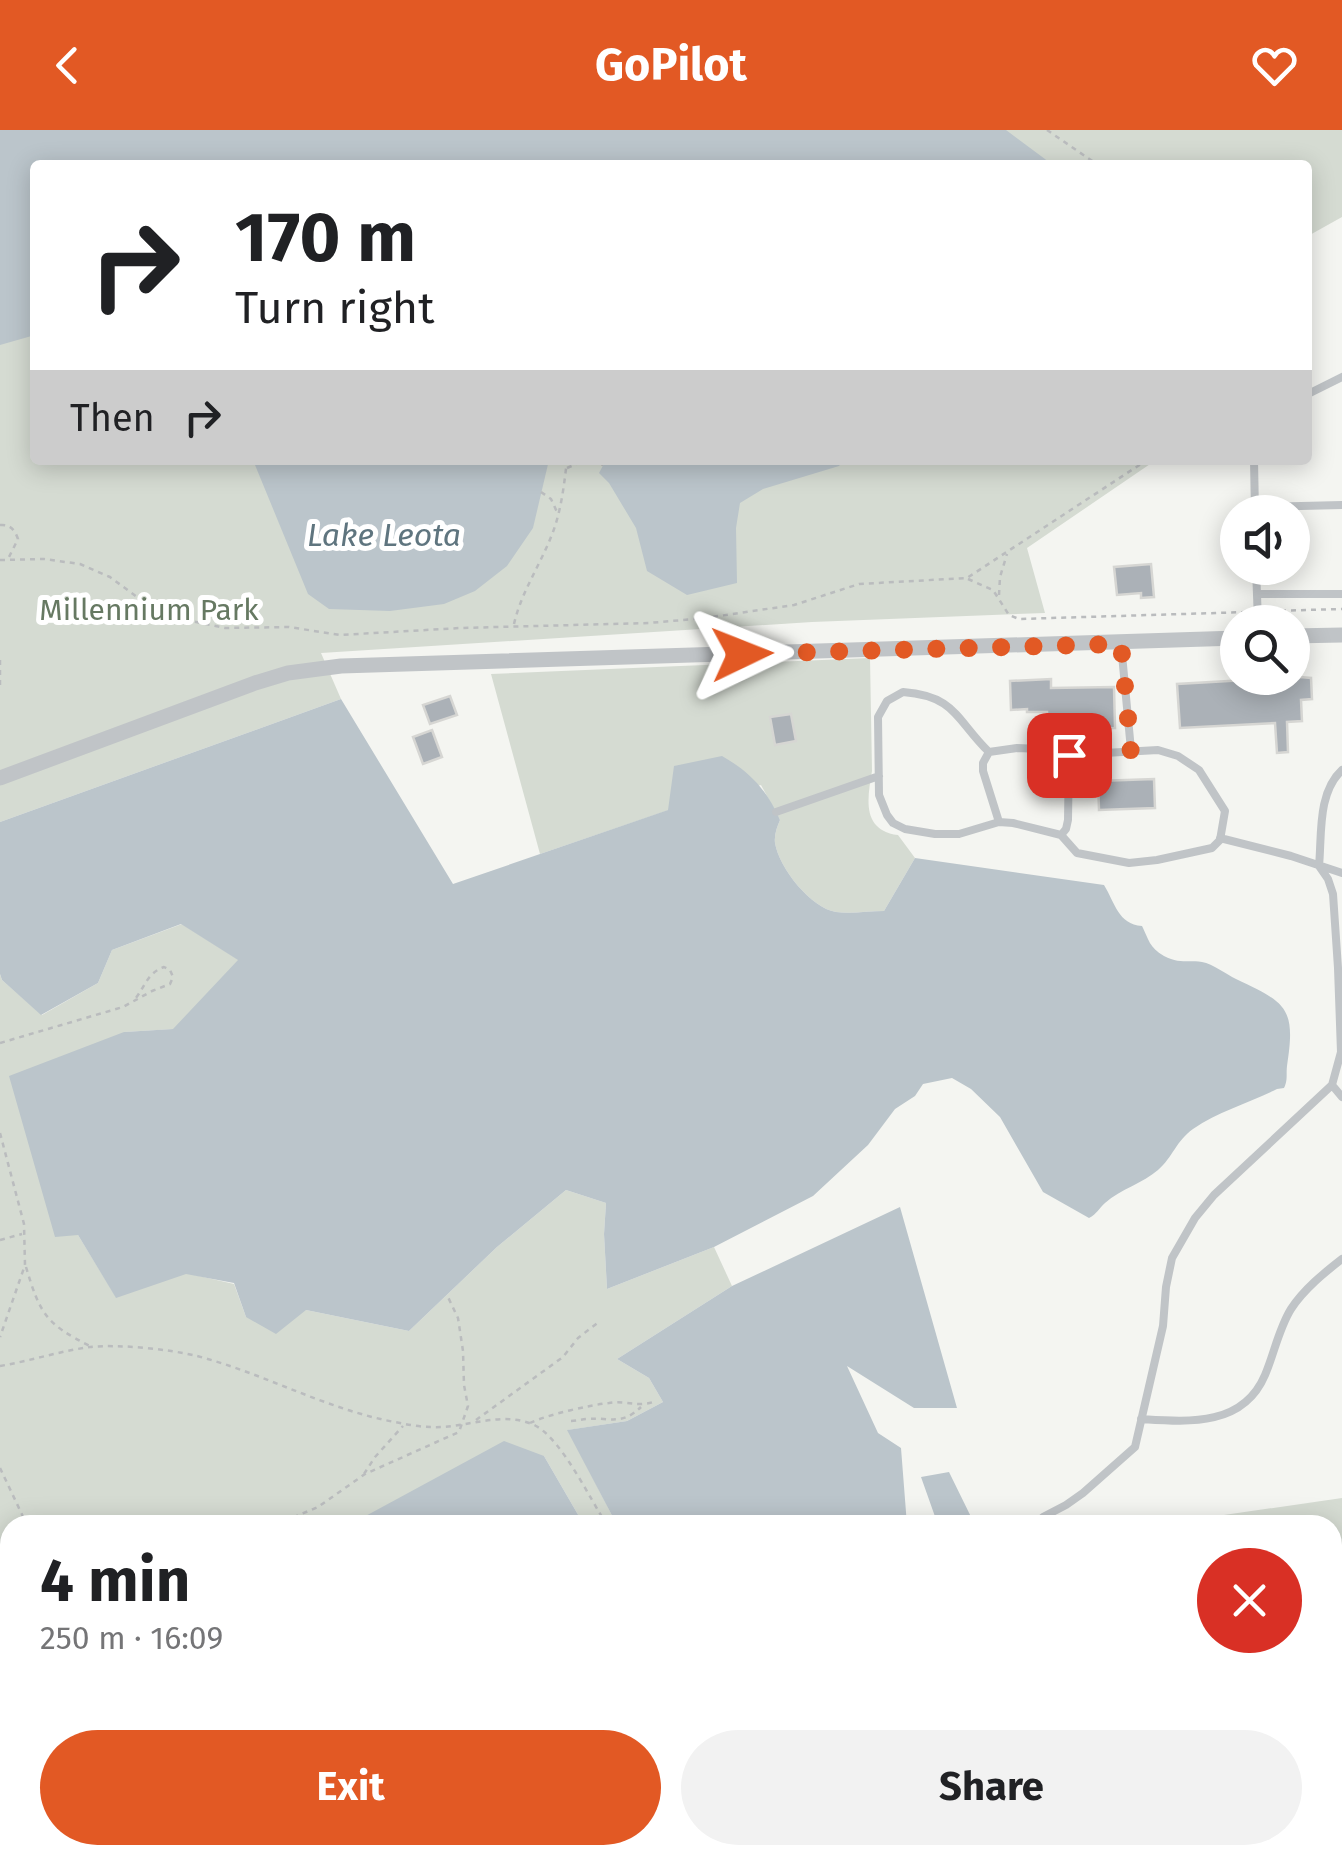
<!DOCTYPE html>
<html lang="en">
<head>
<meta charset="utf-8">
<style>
  body { margin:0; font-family:"Fira Sans",sans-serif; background:#f2f2f2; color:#202124; height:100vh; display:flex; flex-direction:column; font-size:38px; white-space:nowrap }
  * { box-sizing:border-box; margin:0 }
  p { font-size:32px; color:#757577 }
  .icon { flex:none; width:55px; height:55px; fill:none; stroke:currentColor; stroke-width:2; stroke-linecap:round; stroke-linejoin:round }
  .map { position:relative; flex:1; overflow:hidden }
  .drawer { position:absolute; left:0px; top:1385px; width:1342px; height:350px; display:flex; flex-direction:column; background:#fff; border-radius:30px 30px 0 0; box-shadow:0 5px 25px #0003 }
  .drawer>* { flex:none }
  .guide { position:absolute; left:30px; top:30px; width:1282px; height:305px; border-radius:10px; box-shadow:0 5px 25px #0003; background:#fff; color:#202124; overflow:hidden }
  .fabs { position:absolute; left:1220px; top:365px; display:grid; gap:20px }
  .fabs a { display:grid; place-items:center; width:90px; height:90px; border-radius:50%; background:#fff; box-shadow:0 5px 25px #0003; font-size:50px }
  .pin { position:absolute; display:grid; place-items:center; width:85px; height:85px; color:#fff; margin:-42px; border-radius:20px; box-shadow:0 5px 15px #0006 }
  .me { position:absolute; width:110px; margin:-55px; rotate:88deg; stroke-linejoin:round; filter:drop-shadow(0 0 8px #0008) }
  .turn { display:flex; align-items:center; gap:35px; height:210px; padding:0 40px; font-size:45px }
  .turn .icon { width:130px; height:130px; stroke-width:2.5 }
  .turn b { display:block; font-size:70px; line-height:85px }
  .then { display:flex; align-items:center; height:95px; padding:0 40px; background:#0003; gap:20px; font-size:38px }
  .round { display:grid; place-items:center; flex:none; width:105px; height:105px; border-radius:52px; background:#f2f2f2 }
  .overview { display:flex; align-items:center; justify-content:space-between; height:170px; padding:0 40px }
  h1 { font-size:60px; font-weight:700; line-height:75px }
  .primary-button { display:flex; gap:20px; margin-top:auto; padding:20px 40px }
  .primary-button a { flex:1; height:115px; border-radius:60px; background:#e25924; color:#fff; font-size:40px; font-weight:700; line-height:115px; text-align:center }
  .primary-button a+a { background:#f2f2f2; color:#202124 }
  header { display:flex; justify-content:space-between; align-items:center; height:130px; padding:0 40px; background:#e25924; color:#fff; font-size:45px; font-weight:700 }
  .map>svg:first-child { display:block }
  .green { fill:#d5dbd2 }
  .water { fill:#bbc5cb }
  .building { fill:#abb1b7; stroke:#d6d6d3; stroke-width:2.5 }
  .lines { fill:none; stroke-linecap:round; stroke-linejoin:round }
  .path { stroke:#babcbe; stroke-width:2.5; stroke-dasharray:5 5; stroke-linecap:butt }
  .lane { stroke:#c0c4c7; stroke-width:8 }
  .street { stroke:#c0c4c7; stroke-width:15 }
  .route { stroke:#e25924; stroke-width:18; stroke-dasharray:0 32.4 }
  .labels { text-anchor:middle; stroke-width:10; stroke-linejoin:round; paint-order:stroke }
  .park-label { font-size:30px; fill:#667962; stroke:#fff }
  .water-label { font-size:32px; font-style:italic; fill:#5f757f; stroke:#fff }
</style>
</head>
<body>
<header><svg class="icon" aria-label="back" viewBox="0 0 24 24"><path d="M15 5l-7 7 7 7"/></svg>GoPilot<svg class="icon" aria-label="heart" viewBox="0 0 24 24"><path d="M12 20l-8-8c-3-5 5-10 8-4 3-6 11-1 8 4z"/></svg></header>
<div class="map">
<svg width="1342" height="1735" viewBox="0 0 1342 1735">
  <rect width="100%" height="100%" fill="#f4f5f1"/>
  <path class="green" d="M0 0H1342V87L1308 106V35H35V330H1156L1027 418 1045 483 812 492 321 523 341 569 0 692Z
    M870 528 872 641C867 670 862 700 898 705L915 728 884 781C869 781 851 784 836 782 811 778 779 738 775 713 774 705 777 697 780 690L761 655 669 680 540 724 491 544Z
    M182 794 239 830 174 899 124 902 78 1105 116 1167 186 1143 234 1154 246 1187 306 1180 409 1201 497 1117 566 1060 606 1073 604 1104 607 1159 714 1117 732 1156 617 1229 649 1248 663 1272 627 1291 568 1300 617 1395H584L544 1326 349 1395H10V1725H200L204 1735H0V844L2 850 42 885 98 853 112 820Z
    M1342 1368V1735H968L977 1725H1332V1395H1155Z"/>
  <path class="water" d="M0 0H1006L1053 35H35V205L0 215Z
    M253 330H549L533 398 507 436 475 461 444 474 390 481 329 479 308 464Z
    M606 330H844L839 336 763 359 740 373 736 398 737 453 687 465 647 441 636 398 609 353 599 343Z
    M341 569 453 754 668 680 674 636 722 626C750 642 767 660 780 690 777 697 774 705 775 713 779 738 811 778 836 782 851 784 869 781 884 781L915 728 1104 755C1115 773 1118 794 1142 796 1149 810 1149 817 1164 826 1179 834 1188 830 1202 832 1213 834 1226 844 1236 849 1287 873 1296 878 1287 936 1286 945 1288 950 1284 958L1277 959C1249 973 1219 981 1193 999 1176 1011 1173 1027 1158 1040 1143 1053 1121 1059 1105 1073 1099 1078 1097 1084 1089 1088L1043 1062 1000 987 971 959 952 948 923 954 915 966 895 979 868 1015 813 1066 714 1117 607 1159 604 1104 606 1073 566 1060 497 1117 409 1201 306 1180 276 1204 246 1187 234 1153 186 1144 116 1168 78 1105 55 1107 9 946 124 902 173 899 238 830 181 794 112 820 98 853 41 885 2 850 0 844V692Z
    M900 1077 957 1278H914L847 1236 878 1303 901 1318 907 1395H617L567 1300 627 1291 663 1272 649 1248 617 1229 732 1156Z
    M504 1311 544 1326 584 1395H349Z
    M949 1342 975 1395H938L921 1347Z
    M0 1507 10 1508V1725H139L144 1735H0Z
    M200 1725H977L968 1735H204Z"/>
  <path class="building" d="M1151 434 1154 467 1141 468V463L1117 465 1114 437Z
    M1300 547 1311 548 1312 569 1301 570 1302 591 1287 592 1288 622 1277 623 1275 593 1180 598 1177 554Z
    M1051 549V558L1114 557 1115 598 1048 599 1047 582H1027V579L1011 580 1010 551Z
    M450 566 457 585 430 594 423 575Z
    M791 584 796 611 775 615 770 587Z
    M432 600 442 627 423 634 413 607Z
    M1154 649 1155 678 1099 680 1098 651Z"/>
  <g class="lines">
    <path class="path" d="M1047 0 1098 35
      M582 330 603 335
      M567 338 583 331
      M541 362 551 369 557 382
      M0 395C10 394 15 400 18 409L8 429
      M0 430 44 429 80 434 110 447 145 473 191 491 225 498 289 497 340 505 460 498 649 493 705 488 794 475 859 454 967 448 1147 330
      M968 449 993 460 1009 485 1019 489 1248 482
      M999 465 1000 447 1007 424
      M1271 481 1342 479
      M514 494C521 463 539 437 551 407 561 383 564 356 567 330
      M0 530V560
      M0 913 123 877 152 861 170 854 173 847 170 840 164 837C147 843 145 857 135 869
      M0 1003 24 1094 25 1135 0 1207
      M0 1110 22 1104
      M26 1137C40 1184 46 1194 90 1216
      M0 1236C30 1231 60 1221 90 1217 119 1214 168 1219 197 1226 266 1244 329 1281 400 1293 410 1295 421 1297 431 1297 465 1299 503 1279 536 1296 562 1310 590 1369 607 1395
      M476 1290 563 1227 578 1208 600 1191
      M571 1291C577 1291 582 1289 587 1289 611 1287 621 1296 641 1277
      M530 1293C546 1285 590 1275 609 1273 627 1270 638 1278 656 1271
      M0 1338 27 1395
      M364 1344 375 1327 403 1296
      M275 1395 318 1377 365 1344 459 1302 468 1276 464 1255 463 1221 458 1188 447 1165
      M161 1725 165 1735"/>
    <path class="lane" d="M1308 264 1342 247
      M1254 330 1255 382
      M1255 377 1342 375
      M1256 438 1258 492
      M1257 464H1342
      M1121 514 1131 620
      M903 562C956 566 956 590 989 622L1017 618 1041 619 1069 625 1158 620 1178 626 1199 640 1225 681 1220 710 1212 718 1157 730 1129 733 1077 723 1061 705 1013 693 999 692 959 704H935L905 699 893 693 887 685 879 665 878 587 887 571Z
      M989 622 983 633V641L999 692
      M776 682 879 646
      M1061 705 1066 699 1068 690 1069 625
      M1220 708 1291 726 1342 743
      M1332 955 1342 967
      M1141 1289C1188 1292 1243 1297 1265 1245 1274 1224 1279 1198 1291 1179 1304 1159 1324 1143 1342 1129
      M1043 1387 1066 1375 1083 1363 1135 1317 1163 1196 1166 1157 1172 1128 1195 1088 1214 1065 1332 955 1341 922 1338 838 1333 764 1328 749 1319 736C1322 706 1317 663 1342 640
      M1332 1715 1342 1711
      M1301 1735 1313 1725"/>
    <path class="street" d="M1292 506 1342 505
      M0 648 255 553 288 543 341 536 1238 508"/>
  </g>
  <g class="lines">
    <path class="route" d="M742 524 1121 514 1131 620 1069 625"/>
  </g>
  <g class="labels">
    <g class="park-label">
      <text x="149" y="490">Millennium Park</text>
    </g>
    <g class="water-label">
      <text x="384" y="416">Lake Leota</text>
    </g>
  </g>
</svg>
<div class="fabs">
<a><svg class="icon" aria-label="sound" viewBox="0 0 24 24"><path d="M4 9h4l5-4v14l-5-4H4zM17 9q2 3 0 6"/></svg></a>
<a><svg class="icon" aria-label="search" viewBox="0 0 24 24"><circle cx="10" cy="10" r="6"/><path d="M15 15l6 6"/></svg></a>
</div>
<div class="pin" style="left:1069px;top:625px;background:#d93025"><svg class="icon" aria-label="arrive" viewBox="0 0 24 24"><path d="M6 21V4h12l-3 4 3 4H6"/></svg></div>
<svg class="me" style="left:742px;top:524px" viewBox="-20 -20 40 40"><path d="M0-17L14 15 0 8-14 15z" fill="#e25924" stroke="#fff" stroke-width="4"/></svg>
<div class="guide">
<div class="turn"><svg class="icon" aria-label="right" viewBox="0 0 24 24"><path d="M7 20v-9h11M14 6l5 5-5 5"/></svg><div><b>170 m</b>Turn right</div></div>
<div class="then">Then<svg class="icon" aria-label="right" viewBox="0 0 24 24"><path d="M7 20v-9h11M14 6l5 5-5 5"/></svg></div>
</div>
<section class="drawer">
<div class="overview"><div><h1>4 min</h1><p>250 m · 16:09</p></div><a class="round" style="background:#d93025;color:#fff"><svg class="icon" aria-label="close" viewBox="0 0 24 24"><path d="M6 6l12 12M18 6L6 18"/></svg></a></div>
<div class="primary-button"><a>Exit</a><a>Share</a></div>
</section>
</div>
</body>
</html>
